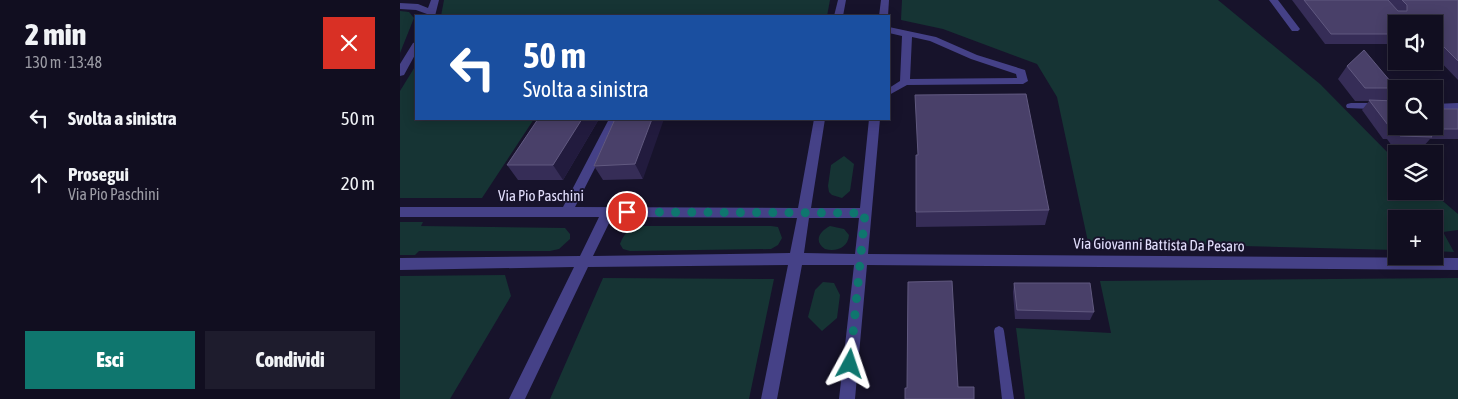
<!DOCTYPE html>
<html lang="it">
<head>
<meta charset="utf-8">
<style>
  body { margin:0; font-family:"Asap Condensed",sans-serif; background:#1e1c2d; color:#f1f3f6; height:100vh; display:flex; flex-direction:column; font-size:19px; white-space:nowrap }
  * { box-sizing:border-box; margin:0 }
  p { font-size:16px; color:#9c9ca5 }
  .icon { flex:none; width:28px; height:28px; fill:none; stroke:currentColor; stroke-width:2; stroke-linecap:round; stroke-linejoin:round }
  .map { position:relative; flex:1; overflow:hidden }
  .details { display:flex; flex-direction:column; background:#110e20; width:400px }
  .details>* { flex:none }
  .hud { position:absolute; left:15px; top:15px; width:475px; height:105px; border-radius:0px; box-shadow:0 2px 12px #0003,0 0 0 1px #302e3e; background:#1a4fa0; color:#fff; overflow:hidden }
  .buttons { position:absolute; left:988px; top:15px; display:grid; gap:10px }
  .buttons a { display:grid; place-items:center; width:55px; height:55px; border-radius:0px; background:#110e20; box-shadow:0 2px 12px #0003,0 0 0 1px #302e3e; font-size:25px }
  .pin { position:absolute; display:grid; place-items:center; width:42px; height:42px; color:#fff; margin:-21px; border:2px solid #fff; border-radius:50%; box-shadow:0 1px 5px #0007 }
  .me { position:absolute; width:55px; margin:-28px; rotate:5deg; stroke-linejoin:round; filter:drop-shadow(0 0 4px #0008) }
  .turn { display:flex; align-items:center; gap:18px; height:105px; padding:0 25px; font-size:22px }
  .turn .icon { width:65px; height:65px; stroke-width:2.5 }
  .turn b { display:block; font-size:35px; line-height:42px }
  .round { display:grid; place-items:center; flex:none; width:52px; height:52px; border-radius:0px; background:#1e1c2d }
  .head { display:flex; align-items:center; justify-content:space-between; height:85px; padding:0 25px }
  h1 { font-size:30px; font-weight:800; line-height:38px }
  .primary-button { display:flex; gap:10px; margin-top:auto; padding:10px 25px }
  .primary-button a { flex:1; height:58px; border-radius:0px; background:#0f766e; color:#fff; font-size:20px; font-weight:800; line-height:58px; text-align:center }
  .primary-button a+a { background:#1e1c2d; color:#f1f3f6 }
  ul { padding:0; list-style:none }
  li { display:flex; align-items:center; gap:15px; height:65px; padding:0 25px }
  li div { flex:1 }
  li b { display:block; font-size:19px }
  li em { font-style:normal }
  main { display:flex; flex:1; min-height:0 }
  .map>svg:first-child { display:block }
  .green { fill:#163434 }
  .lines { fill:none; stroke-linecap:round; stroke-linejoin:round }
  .lane { fill:#454187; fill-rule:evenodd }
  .street { fill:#454187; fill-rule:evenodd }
  .wall { fill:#362d57 }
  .shaded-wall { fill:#221b3e }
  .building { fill:#494069; stroke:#615980 }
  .route { stroke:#0f766e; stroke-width:9; stroke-dasharray:0 16.2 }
  .labels { text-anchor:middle; stroke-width:4; stroke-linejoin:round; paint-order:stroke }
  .street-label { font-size:15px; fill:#e3dffd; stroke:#17132b }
</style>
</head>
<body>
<main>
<section class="details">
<div class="head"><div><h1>2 min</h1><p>130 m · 13:48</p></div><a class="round" style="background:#d93025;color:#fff"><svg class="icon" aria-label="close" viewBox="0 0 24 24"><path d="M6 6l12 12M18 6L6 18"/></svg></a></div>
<ul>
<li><svg class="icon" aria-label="left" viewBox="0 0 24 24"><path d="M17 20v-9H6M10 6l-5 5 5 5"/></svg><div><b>Svolta a sinistra</b></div><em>50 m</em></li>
<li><svg class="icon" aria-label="ahead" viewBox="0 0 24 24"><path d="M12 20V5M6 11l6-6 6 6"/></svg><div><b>Prosegui</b><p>Via Pio Paschini</p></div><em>20 m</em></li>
</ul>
<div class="primary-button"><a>Esci</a><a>Condividi</a></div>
</section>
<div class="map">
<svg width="1058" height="399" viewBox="0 0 1058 399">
  <rect width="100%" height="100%" fill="#17132b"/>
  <path class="green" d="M44 0H430L427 16H41Z
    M502 0H818L920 84 996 161V191H1031L1058 214V230L1043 232 1054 252 1034 251V219H996V250L688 242 657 97 637 64 543 29 501 20Z
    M0 11 9 12 14 18 0 53Z
    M16 65V119H134L82 198H0V91Z
    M444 156 454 164 450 191 442 198 432 195 429 192 428 186 431 165Z
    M0 222H23L21 226 165 228 170 234V239L159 249 150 251H19L15 255H0Z
    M240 226H371L378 227 382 238 378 245 371 249 230 251 223 249 220 244C224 233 229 229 240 226Z
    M430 226 444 229 449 235C448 248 436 252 425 249 413 241 420 231 430 226Z
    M105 275 111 296 50 399H0V276Z
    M203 278 374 279 349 399H150Z
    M1058 278V399H625L616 328 711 333 700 281Z
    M423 282 434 283 440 295 437 318 422 331 408 317 415 290Z"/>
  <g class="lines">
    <path class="lane" d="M599 326 603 328 604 331 614 399H602L594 331 595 328Z"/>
    <path class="street" d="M31 0H39L35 16H27V14L16 10 0 9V3L18 4 28 8Z
      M438 0H446L443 16H434Z
      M481 0H489L488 16H479Z
      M869 0H878L900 29 898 31H892Z
      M489 27 536 37 577 55 625 70 628 81 623 84 507 85 489 95V88L500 81 502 36 489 33ZM512 37 530 41 571 59 616 74 617 78 510 79Z
      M16 42V53L4 75 0 76V64L13 43Z
      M951 103H996V110L947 108 946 106 947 104Z
      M1058 103V111L1034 110V104Z
      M209 119H220L175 207 398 208 414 119H425L411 208H460L469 119H480L468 254 1058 258V270L467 265 455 399H439L454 265H402L377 399H361L388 265 188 267 125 399H109L174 267 0 270V258L180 256 199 217H0V207H163ZM212 217 397 218 390 253 193 256ZM409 218H459L455 254 404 253Z"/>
  </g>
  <path class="wall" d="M892 0H1058V80L1034 55V24H996V44H925Z
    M947 66 996 88 986 101 996 126 1058 109V139H1030L1023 147 992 146 987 139H983L962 110 969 101H955L938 79Z
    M138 119H199L163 180H118L107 165Z
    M215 119 243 179 203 180 194 166Z
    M649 210 645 225 516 227V212Z
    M614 283 694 312 690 320 615 319 613 292Z"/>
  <path class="shaded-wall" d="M182 119H199L163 180 153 165Z
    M252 119H264L243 179 235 164Z"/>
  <path class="building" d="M904 0H988L998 11H1007V5L1002 0H1058V61L1034 37V24H996V34H931Z
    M964 50 996 88H965L947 66Z
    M626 94 649 210 516 212V155H518L515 95Z
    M969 100 996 101V126H1034V109H1058V129H1026L1032 137 1000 136 995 129H991Z
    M138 119H182L153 165H107Z
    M215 119H252L235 164 194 166Z
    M552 281 558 387H574V399H505V388H507L508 282Z
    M614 283H690L694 312 617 310Z"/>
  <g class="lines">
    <path class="route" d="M227 212 465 213 450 364"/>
  </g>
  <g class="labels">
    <g class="street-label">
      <text x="141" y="201">Via Pio Paschini</text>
      <text transform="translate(759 245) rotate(1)" y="5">Via Giovanni Battista Da Pesaro</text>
    </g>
  </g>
</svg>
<div class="buttons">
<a><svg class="icon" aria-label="sound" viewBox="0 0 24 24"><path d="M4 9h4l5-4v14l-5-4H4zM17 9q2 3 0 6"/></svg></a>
<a><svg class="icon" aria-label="search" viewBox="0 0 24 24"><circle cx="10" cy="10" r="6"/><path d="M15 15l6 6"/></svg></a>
<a><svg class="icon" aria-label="layers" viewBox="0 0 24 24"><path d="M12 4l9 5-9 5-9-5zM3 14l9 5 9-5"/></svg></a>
<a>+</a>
</div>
<div class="pin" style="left:227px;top:212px;background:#d93025"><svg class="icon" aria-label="arrive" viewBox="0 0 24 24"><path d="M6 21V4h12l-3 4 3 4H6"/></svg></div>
<svg class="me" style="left:450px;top:364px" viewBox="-20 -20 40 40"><path d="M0-17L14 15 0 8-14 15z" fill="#0f766e" stroke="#fff" stroke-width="4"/></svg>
<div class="hud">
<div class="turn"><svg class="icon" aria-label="left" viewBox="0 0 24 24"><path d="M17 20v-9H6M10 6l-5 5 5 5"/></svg><div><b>50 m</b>Svolta a sinistra</div></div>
</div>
</div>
</main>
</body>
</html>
